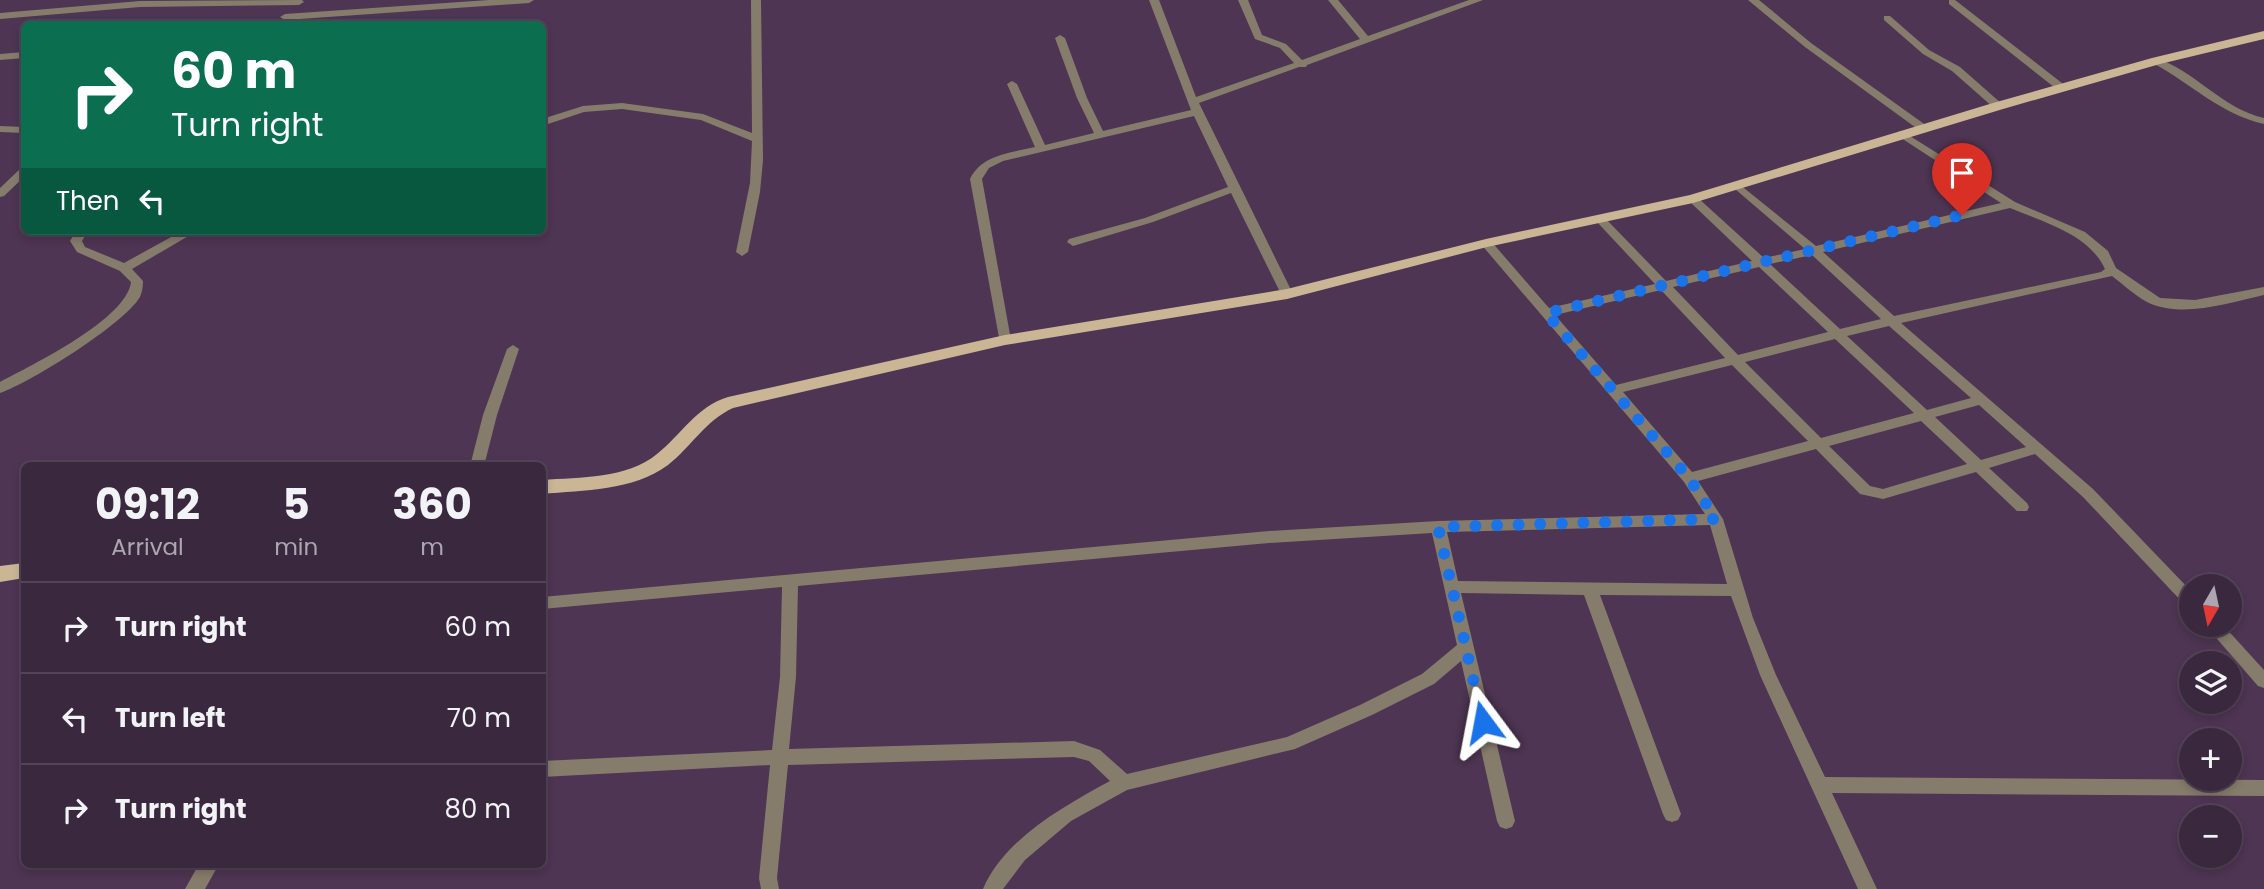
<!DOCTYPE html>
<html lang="en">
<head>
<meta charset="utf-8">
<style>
  body { margin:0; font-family:Poppins,sans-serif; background:#413045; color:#f1f3f6; height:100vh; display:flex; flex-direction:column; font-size:26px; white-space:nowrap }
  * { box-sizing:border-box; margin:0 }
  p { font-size:23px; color:#aba6b0 }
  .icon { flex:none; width:38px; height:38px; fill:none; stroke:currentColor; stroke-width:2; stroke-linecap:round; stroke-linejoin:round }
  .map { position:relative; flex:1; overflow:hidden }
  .details { position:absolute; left:21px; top:462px; width:525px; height:406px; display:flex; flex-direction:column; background:#3a283e; border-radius:10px; box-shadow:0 4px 10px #0003,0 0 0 2px #544458 }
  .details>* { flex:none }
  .top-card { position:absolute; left:21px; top:21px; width:525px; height:214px; border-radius:10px; box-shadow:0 4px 10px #0003,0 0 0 2px #544458; background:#0b6e4f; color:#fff; overflow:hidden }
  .needle { width:46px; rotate:189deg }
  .buttons { position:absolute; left:2179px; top:574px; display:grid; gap:14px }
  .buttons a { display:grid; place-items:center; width:63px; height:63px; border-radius:50%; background:#3a283e; box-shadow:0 4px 10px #0003,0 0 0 2px #544458; font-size:35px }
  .pin { position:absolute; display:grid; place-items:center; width:60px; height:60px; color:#fff; margin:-72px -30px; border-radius:50% 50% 50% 0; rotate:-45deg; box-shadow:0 0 7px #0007 }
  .pin .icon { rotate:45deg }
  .me { position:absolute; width:77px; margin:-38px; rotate:347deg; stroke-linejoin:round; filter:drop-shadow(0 0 5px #0008) }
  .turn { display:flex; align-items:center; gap:24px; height:147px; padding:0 35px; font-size:32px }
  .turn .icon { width:91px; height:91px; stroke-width:2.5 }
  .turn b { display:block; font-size:49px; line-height:60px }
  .then { display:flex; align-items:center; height:66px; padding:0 35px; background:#0003; gap:14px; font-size:26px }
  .eta { display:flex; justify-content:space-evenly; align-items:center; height:119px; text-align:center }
  .eta b { font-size:42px; font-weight:700; line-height:49px }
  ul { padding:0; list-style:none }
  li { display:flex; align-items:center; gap:21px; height:91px; padding:0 35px; border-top:2px solid #544458 }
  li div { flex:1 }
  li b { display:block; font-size:26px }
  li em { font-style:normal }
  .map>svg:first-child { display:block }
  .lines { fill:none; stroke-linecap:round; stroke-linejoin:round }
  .street { fill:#867c6c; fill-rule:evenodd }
  .primary { fill:#cab695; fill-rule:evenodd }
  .route { stroke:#1a73e8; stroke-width:12; stroke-dasharray:0 21.6 }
</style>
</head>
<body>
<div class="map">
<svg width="2264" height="889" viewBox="0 0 2264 889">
  <rect width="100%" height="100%" fill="#4e3553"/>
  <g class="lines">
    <path class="street" d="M302 0 304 2 299 5 140 7 0 19V13L140 1Z
      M489 0H534L529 3 285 20 280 17 285 14Z
      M751 0H761L763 160 760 192 748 252 742 256 736 252 750 183 752 141 701 120 622 109 584 112 542 126V119L583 106 622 103 703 114 752 133Z
      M1149 0H1159L1196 97 1294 63 1280 48 1255 39 1238 0H1248L1262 35 1286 44 1302 60 1360 39 1328 0H1338L1368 36 1469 0H1483L1307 65 1306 67H1299L1199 103 1293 294 1291 297 1287 298 1281 294 1231 193 1153 222 1073 246 1067 242 1069 239 1145 218 1228 187 1194 116 1003 161 989 168 982 179 1011 340 1010 343H1000L970 179C982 154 1011 153 1035 147L1007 84 1012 81 1017 84 1045 145 1094 133 1077 98 1055 38 1060 35 1065 38 1087 98 1103 131 1191 110Z
      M1748 0H1759L1811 43 1927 126V130H1919L1805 47Z
      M1949 0H1955L2067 87V91H2059L1949 4Z
      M1884 16H1890L1929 50 1960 67 2002 104V108H1994L1952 71 1923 54 1884 20Z
      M24 52V58L0 60V54Z
      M2156 58C2195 71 2223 109 2264 118V124C2222 115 2190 83 2153 63V59Z
      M0 126 24 127V133L0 132Z
      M1902 131 2015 202 2085 232 2108 251 2116 268 2160 298 2195 300 2264 287V295C2228 303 2181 319 2147 302 2134 295 2123 284 2112 276L1901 323 2093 489 2191 591V607L2185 605 2083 497 2035 454 1989 468 2027 503 2029 507 2027 511H2017L1976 472 1883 499 1860 494 1816 449 1698 481 1723 519 1753 618 1776 675 1825 777 2264 780V796L1832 793 1877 889H1858L1760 675 1731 596 1600 595 1681 814 1678 820 1672 822 1666 820 1663 814 1584 595 1461 593 1515 821 1512 827 1506 829 1500 827 1497 821 1461 661 1434 684 1372 715 1295 749 1127 790 1071 821 1025 860 1003 889H983C1004 839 1064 806 1110 781L1089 761 1074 757 788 765 777 878 779 889H761L759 878 770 765 542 777V761L772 750 780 677 782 587 542 609V597L1269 531 1438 521 1705 514 1684 482 1480 243 1482 240H1490L1549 308 1655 284 1597 222V218H1605L1666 281 1752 261 1689 201 1687 199 1693 196 1697 197 1764 258 1805 249 1735 189V185L1739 184 1816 246 2001 203 1898 136V132ZM2010 208C2043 222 2089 234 2105 269L2101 272 1894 316 1823 252ZM1812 255 1881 319 1840 329 1770 264ZM1759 267 1828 332 1738 355 1673 287ZM1661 290 1725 358 1616 385 1555 315ZM1889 326 1971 398 1927 410 1847 336ZM1835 339 1914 413 1821 438 1745 362ZM1732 365 1808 441 1692 472 1623 392ZM1979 405 2026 447 1981 460 1935 417ZM1921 421 1967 464 1883 489 1870 486 1829 446ZM1710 525 1727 584 1458 581 1447 532ZM1432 533 1457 645 1422 674 1360 705 1287 737 1127 774 1100 750 1074 741 789 749 796 677 798 586 1269 543Z
      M24 168V177L4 196 0 197V188L20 169Z
      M76 231H88L82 241 85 247 124 263 182 231H197L132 269 143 281C143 287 142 292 140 297 124 324 30 383 0 393V382C32 365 127 319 131 282L120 271 77 252 70 241Z
      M513 345 519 349 497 415 484 466H470L483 415 507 349Z
      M2205 625H2223L2264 670V688L2258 686Z
      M199 864H219L205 889H185Z"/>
    <path class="primary" d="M2264 31V39L2160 64 2003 109 1693 203 1487 247 1287 299 1005 345 733 408C705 421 691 447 668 465 633 491 584 490 542 494V480C581 477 626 479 657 454 681 435 697 406 728 397L1005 335 1287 289 1486 239 1690 195 1993 103 2152 58Z
      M24 563V578L0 582V566Z"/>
  </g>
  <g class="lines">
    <path class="route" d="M1483 722 1438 527 1716 519 1689 478 1546 313 1962 215"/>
  </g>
</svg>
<div class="buttons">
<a><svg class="needle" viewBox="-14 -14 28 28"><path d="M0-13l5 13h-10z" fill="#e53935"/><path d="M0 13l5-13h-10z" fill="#aba6b0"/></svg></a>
<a><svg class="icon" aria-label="layers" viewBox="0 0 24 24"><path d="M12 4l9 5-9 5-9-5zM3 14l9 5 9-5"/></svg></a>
<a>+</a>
<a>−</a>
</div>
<div class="pin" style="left:1962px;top:215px;background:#d93025"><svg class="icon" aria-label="arrive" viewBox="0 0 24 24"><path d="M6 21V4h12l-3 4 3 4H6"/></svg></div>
<svg class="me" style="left:1483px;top:722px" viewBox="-20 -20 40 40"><path d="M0-17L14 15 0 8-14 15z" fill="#1a73e8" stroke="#fff" stroke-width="4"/></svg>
<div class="top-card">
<div class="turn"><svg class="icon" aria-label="right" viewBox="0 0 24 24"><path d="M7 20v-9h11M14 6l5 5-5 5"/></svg><div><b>60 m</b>Turn right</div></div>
<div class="then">Then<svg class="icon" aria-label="left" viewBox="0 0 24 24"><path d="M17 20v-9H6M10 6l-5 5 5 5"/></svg></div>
</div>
<section class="details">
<div class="eta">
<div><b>09:12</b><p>Arrival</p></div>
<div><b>5</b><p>min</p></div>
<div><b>360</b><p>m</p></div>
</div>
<ul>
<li><svg class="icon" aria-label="right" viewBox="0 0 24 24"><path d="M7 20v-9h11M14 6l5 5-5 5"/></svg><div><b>Turn right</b></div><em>60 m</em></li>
<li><svg class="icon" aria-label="left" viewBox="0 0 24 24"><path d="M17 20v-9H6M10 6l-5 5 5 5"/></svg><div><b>Turn left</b></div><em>70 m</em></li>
<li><svg class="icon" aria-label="right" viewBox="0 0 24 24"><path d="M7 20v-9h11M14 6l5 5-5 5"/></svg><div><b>Turn right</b></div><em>80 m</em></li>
</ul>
</section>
</div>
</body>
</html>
